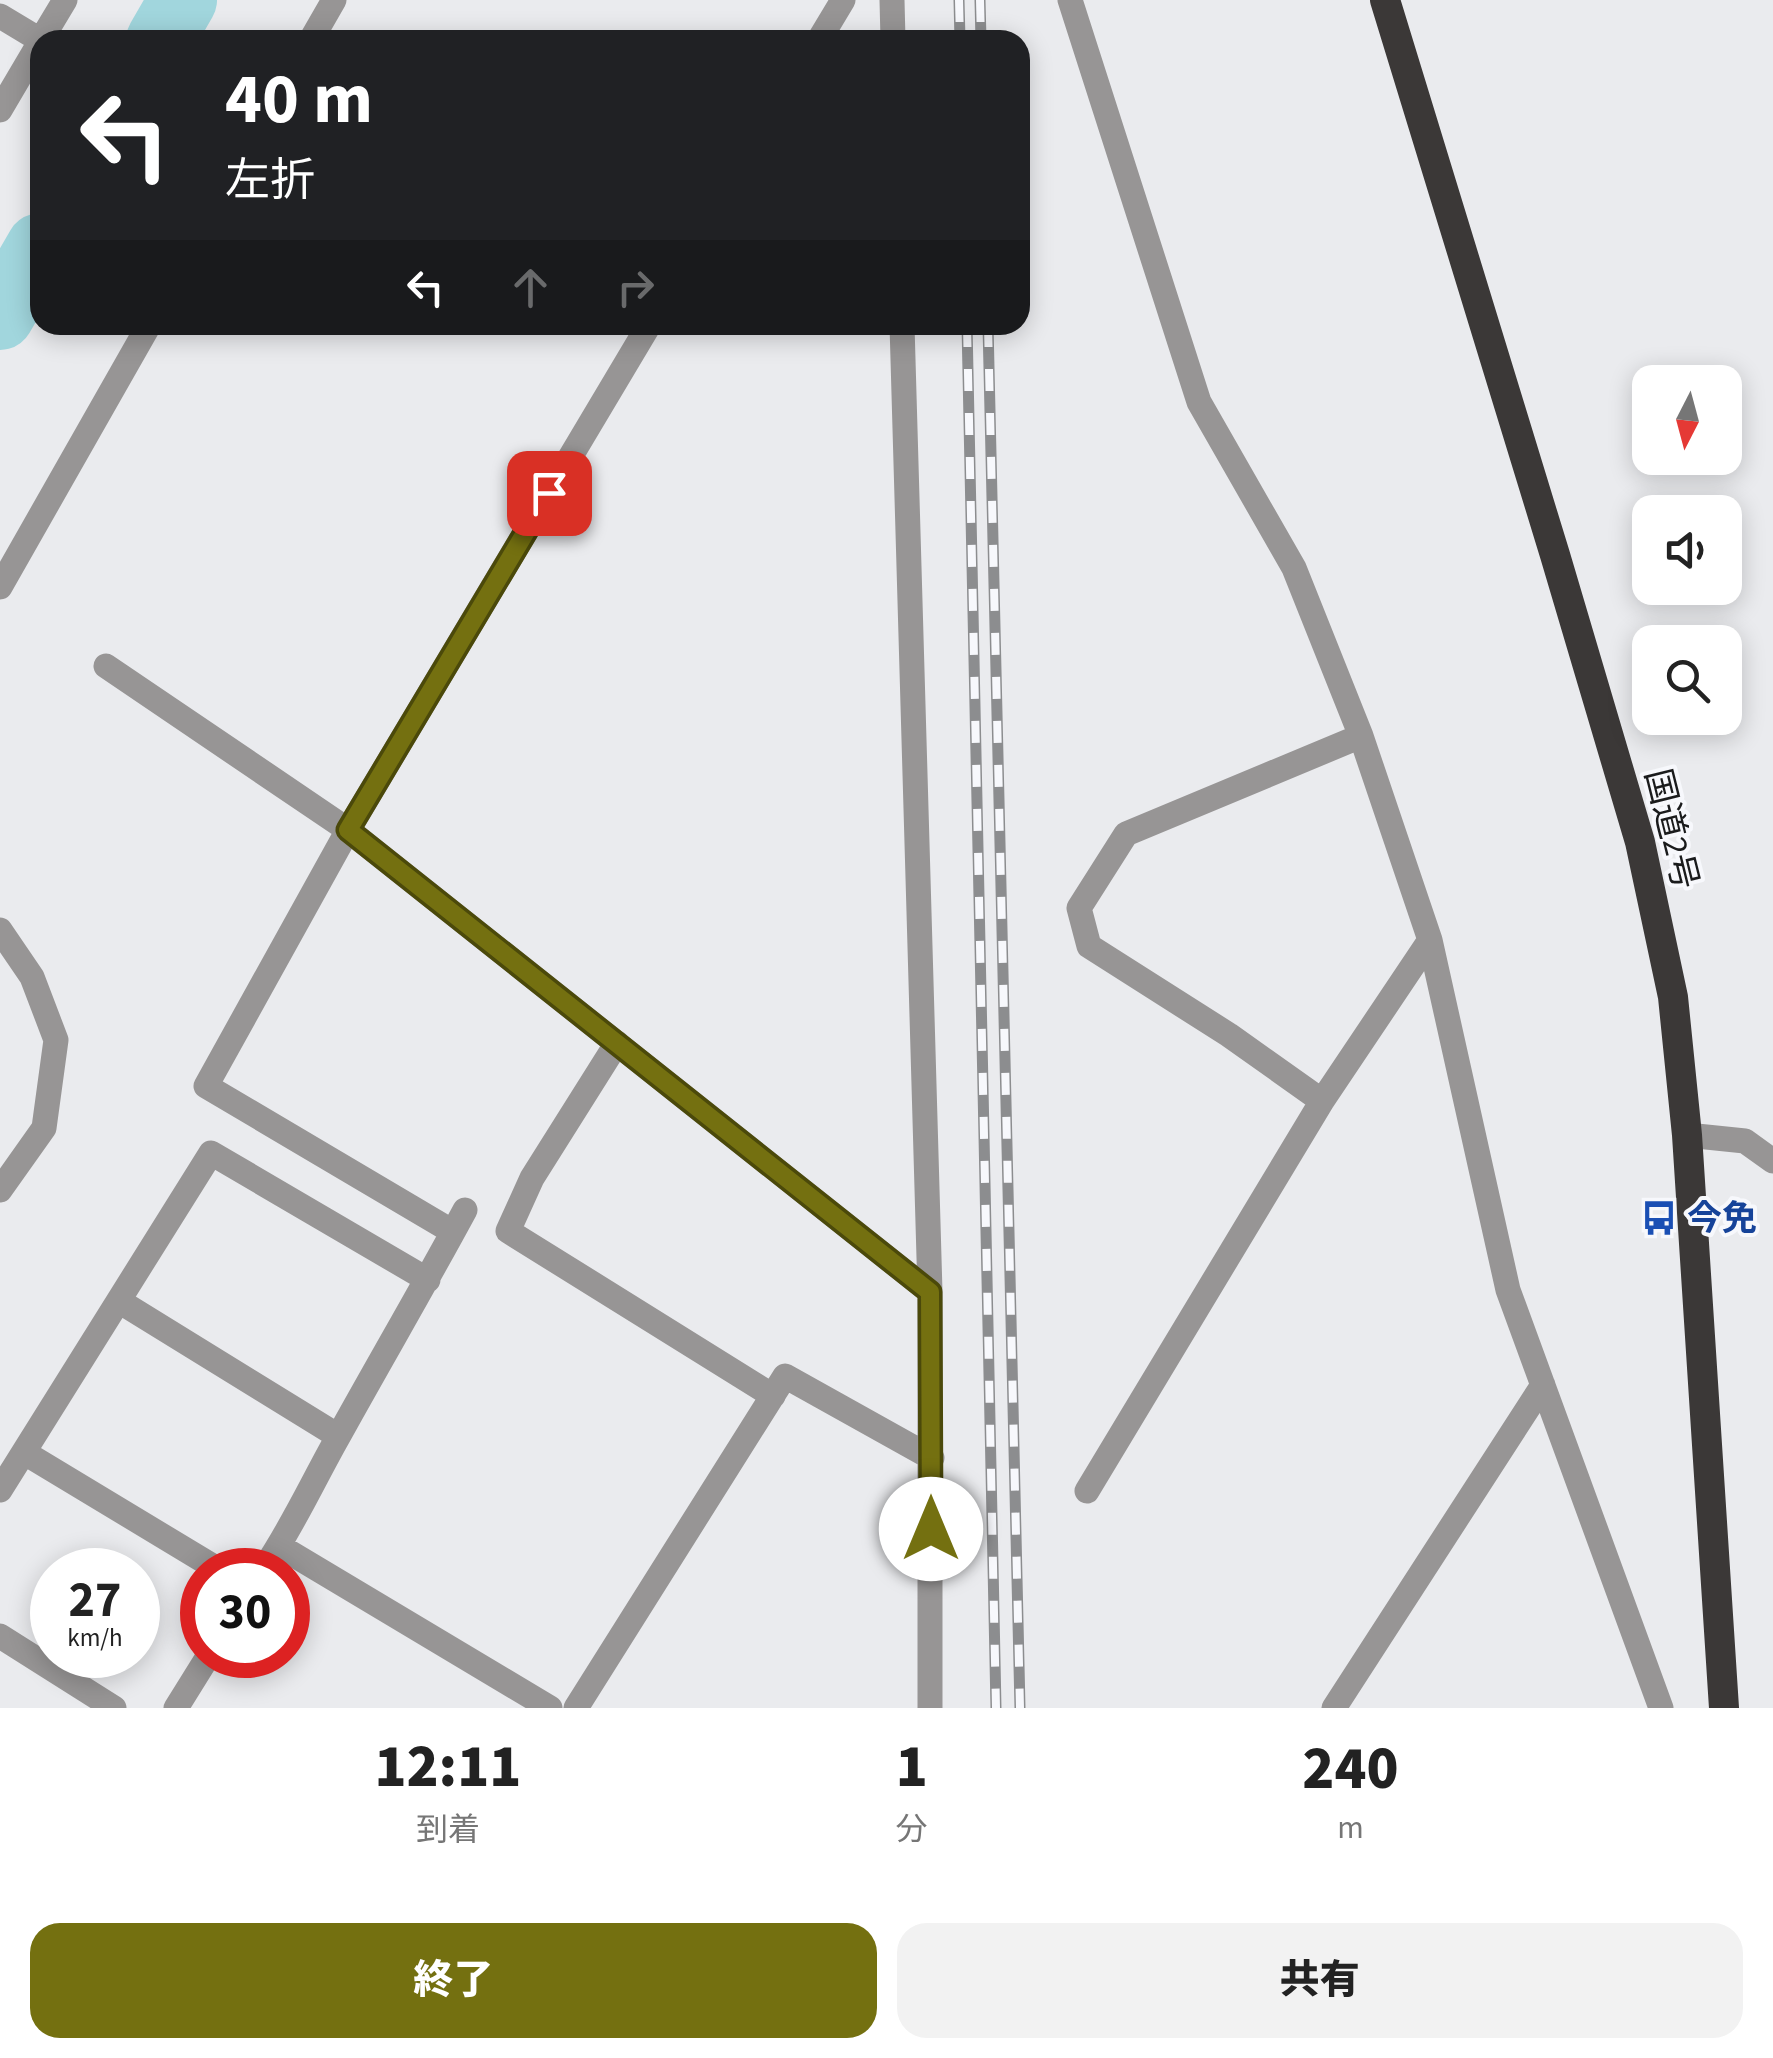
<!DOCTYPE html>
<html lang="ja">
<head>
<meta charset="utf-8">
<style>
  body { margin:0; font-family:"Source Sans 3","Noto Sans JP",sans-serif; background:#f2f2f2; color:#222; height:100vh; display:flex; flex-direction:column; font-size:38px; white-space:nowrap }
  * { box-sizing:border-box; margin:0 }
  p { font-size:32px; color:#767676 }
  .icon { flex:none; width:55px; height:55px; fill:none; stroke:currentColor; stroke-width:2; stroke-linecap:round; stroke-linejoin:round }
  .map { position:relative; height:1708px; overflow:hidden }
  .details { display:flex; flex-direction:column; background:#fff; flex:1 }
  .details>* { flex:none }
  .hud { position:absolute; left:30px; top:30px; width:1000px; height:305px; border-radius:30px; box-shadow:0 5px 25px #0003; background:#202124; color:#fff; overflow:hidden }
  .needle { width:65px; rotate:186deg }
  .controls { position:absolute; left:1632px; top:365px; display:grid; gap:20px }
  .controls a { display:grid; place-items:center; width:110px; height:110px; border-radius:20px; background:#fff; box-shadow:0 5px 25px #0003; font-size:50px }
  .speed { position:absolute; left:30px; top:1548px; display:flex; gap:20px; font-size:50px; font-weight:700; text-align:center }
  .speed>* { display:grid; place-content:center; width:130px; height:130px; border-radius:50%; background:#fff; box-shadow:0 5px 25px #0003; line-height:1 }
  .speed small { font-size:25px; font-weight:400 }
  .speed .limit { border:15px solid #d22; background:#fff; color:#111 }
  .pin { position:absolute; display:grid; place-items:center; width:85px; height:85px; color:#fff; margin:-42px; border-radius:20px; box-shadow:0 5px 15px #0006 }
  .me { position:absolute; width:110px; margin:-55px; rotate:0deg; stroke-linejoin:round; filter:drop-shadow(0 0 8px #0008) }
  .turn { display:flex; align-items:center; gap:35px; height:210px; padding:0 30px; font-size:45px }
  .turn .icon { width:130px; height:130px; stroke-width:2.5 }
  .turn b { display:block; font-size:70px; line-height:85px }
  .lanes { display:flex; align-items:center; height:95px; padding:0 30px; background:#0003; justify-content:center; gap:50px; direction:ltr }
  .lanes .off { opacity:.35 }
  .eta { display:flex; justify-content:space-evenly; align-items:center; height:170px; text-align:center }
  .eta b { font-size:60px; font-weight:800; line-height:70px }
  .cta { display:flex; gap:20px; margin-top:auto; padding:20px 30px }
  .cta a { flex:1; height:115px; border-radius:30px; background:#747010; color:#fff; font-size:40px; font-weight:800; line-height:115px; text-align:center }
  .cta a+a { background:#f2f2f2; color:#222 }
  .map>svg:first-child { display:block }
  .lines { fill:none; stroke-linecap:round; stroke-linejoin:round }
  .river { stroke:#a1d6dd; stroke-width:68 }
  .minor { stroke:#979595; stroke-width:25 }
  .highway { stroke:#3b3837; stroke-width:30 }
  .rail-casing { stroke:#8c8d8f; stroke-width:11 }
  .rail { stroke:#f7f8fc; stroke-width:8; stroke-dasharray:22; stroke-linecap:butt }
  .route-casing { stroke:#4b490a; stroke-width:25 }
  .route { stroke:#747010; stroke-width:18 }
  .labels { text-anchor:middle; stroke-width:8; stroke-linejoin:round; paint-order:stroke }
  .street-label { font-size:35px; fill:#1a1b1c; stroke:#f7f8fc }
  .transit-label { font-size:35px; font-weight:bold; fill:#164399; stroke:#f7f8fc; text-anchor:start }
</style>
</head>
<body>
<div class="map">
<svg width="1773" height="1708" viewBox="0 0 1773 1708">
  <rect width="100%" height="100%" fill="#eaebee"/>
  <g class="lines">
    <path class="river" d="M160 40 183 0
      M0 316 40 247"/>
    <path class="minor" d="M892 0 893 40
      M1070 0 1199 402 1294 568 1361 736 1430 940 1508 1290 1661 1708
      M0 16 40 40
      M41 40 65 0
      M311 40 334 0
      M819 40 843 0
      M0 110 40 42
      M902 325 930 1292V1708
      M0 587 149 325
      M106 666 348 830 930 1292
      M0 930 32 977 56 1040 44 1128 0 1190
      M617 1043 532 1178 508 1231 773 1396
      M1322 1101 1229 1035 1089 946 1079 908 1126 834 1361 736
      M1687 1135 1745 1141 1773 1161
      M453 1232 206 1086 348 830 649 325
      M119 1301 338 1436
      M25 1453 219 1570
      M0 1490 211 1153 428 1280
      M1087 1491 1322 1101 1430 940
      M279 1546 550 1708
      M263 1570C292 1528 313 1481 338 1437 380 1361 424 1286 465 1210
      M0 1636 114 1708
      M176 1708 209 1655
      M576 1708 785 1376 932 1458
      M1334 1708 1543 1385"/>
    <path class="highway" d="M1385 0 1555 555 1640 842 1673 997 1687 1135 1724 1708"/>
    <defs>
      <path id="rail" d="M959 0 960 40
        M980 0 981 40
        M967 325 996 1708
        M988 325 1020 1708"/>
    </defs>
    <use href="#rail" class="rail-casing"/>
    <use href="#rail" class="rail"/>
  </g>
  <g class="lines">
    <defs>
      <path id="route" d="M549 493 348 830 930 1292 931 1529"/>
    </defs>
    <use href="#route" class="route-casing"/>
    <use href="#route" class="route"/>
  </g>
  <defs>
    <symbol id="bus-bare" viewBox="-9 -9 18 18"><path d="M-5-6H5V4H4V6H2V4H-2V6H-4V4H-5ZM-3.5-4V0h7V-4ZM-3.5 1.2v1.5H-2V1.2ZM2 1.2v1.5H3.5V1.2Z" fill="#1a4fb4" stroke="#f7f8fc" stroke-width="2.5" paint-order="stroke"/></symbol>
  </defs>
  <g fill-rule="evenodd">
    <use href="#bus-bare" x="1634" y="1193" width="50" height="50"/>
  </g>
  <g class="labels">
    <g class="street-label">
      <text transform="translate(1672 829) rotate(76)" y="12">国道2号</text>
    </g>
    <g class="transit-label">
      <text x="1687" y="1230">今免</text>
    </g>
  </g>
</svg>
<div class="controls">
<a><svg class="needle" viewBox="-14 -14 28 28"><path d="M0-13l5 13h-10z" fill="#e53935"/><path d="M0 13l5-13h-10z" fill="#767676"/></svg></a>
<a><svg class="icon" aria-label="sound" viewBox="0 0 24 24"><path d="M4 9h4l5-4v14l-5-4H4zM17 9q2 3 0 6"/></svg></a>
<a><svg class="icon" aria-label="search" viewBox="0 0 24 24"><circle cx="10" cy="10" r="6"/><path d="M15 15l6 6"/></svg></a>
</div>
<div class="speed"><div>27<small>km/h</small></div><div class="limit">30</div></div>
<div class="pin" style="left:549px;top:493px;background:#d93025"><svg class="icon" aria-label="arrive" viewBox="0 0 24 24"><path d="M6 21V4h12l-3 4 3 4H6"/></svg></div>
<svg class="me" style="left:931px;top:1529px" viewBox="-20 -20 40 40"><circle r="19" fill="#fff"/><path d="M0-13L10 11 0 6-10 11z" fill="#747010"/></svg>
<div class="hud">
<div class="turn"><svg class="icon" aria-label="left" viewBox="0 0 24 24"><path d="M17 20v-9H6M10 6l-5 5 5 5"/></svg><div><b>40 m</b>左折</div></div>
<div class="lanes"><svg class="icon" aria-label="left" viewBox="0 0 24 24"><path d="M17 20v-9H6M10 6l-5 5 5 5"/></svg><svg class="icon off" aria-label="ahead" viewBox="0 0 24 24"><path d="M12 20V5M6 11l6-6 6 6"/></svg><svg class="icon off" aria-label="right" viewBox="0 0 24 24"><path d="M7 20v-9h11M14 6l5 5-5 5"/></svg></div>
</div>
</div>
<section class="details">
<div class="eta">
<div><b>12:11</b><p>到着</p></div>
<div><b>1</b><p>分</p></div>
<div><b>240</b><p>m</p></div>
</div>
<div class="cta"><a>終了</a><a>共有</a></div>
</section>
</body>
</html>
